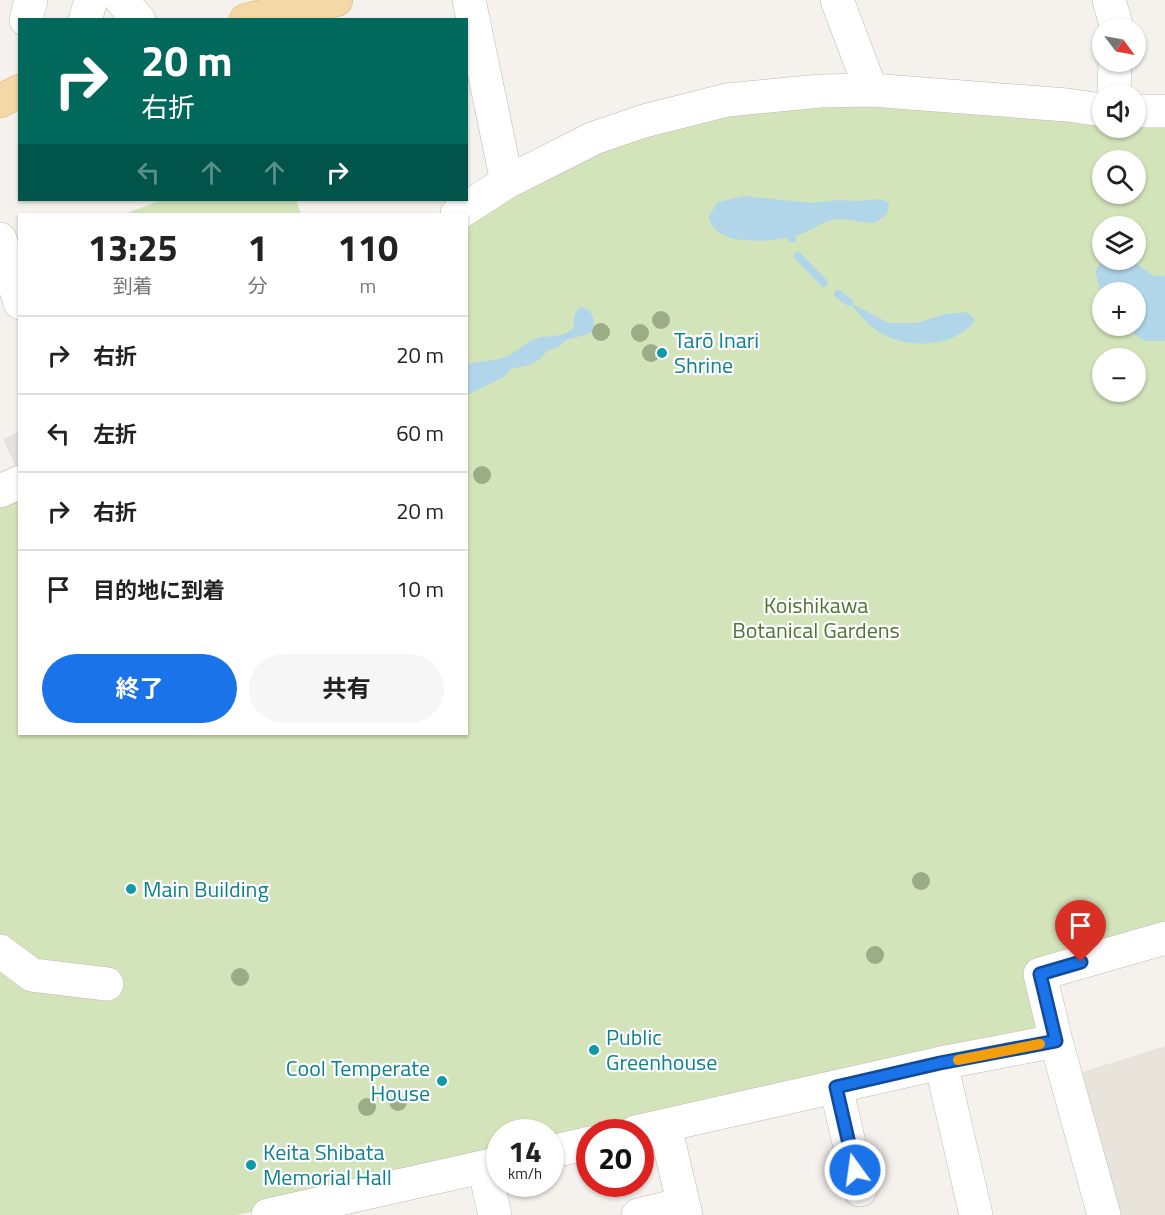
<!DOCTYPE html>
<html lang="ja">
<head>
<meta charset="utf-8">
<style>
  body { margin:0; font-family:"Titillium Web","Noto Sans JP",sans-serif; background:#f6f6f6; color:#222; height:100vh; display:flex; flex-direction:column; font-size:22px; white-space:nowrap }
  * { box-sizing:border-box; margin:0 }
  p { font-size:20px; color:#767676 }
  .icon { flex:none; width:33px; height:33px; fill:none; stroke:currentColor; stroke-width:2; stroke-linecap:round; stroke-linejoin:round }
  .map { position:relative; flex:1; overflow:hidden }
  .details { position:absolute; left:18px; top:213px; width:450px; height:522px; display:flex; flex-direction:column; background:#fff; border-radius:0px; box-shadow:0 2px 4px #0004 }
  .details>* { flex:none }
  .top-card { position:absolute; left:18px; top:18px; width:450px; height:183px; border-radius:0px; box-shadow:0 2px 4px #0004; background:#00695c; color:#fff; overflow:hidden }
  .needle { width:39px; rotate:122deg }
  .buttons { position:absolute; left:1092px; top:18px; display:grid; gap:12px }
  .buttons a { display:grid; place-items:center; width:54px; height:54px; border-radius:50%; background:#fff; box-shadow:0 2px 4px #0004; font-size:30px }
  .speed { position:absolute; left:486px; top:1119px; display:flex; gap:12px; font-size:30px; font-weight:700; text-align:center }
  .speed>* { display:grid; place-content:center; width:78px; height:78px; border-radius:50%; background:#fff; box-shadow:0 2px 4px #0004; line-height:1 }
  .speed small { font-size:15px; font-weight:400 }
  .speed .limit { border:9px solid #d22; background:#fff; color:#111 }
  .pin { position:absolute; display:grid; place-items:center; width:51px; height:51px; color:#fff; margin:-62px -26px; border-radius:50% 50% 50% 0; rotate:-45deg; box-shadow:0 0 6px #0007 }
  .pin .icon { rotate:45deg }
  .me { position:absolute; width:66px; margin:-33px; rotate:346deg; stroke-linejoin:round; filter:drop-shadow(0 0 4px #0008) }
  .turn { display:flex; align-items:center; gap:21px; height:126px; padding:0 24px; font-size:27px }
  .turn .icon { width:78px; height:78px; stroke-width:2.5 }
  .turn b { display:block; font-size:42px; line-height:51px }
  .lanes { display:flex; align-items:center; height:57px; padding:0 24px; background:#0003; justify-content:center; gap:30px; direction:ltr }
  .lanes .off { opacity:.35 }
  .eta { display:flex; justify-content:space-evenly; align-items:center; height:102px; text-align:center }
  .eta b { font-size:36px; font-weight:700; line-height:42px }
  .cta { display:flex; gap:12px; margin-top:auto; padding:12px 24px }
  .cta a { flex:1; height:69px; border-radius:36px; background:#1a73e8; color:#fff; font-size:24px; font-weight:700; line-height:69px; text-align:center }
  .cta a+a { background:#f6f6f6; color:#222 }
  ul { padding:0; list-style:none }
  li { display:flex; align-items:center; gap:18px; height:78px; padding:0 24px; border-top:2px solid #e0e0e0 }
  li div { flex:1 }
  li b { display:block; font-size:22px }
  li em { font-style:normal }
  .map>svg:first-child { display:block }
  .residential { fill:#e8e3db }
  .green { fill:#d4e4ba; fill-rule:evenodd }
  .parking { fill:#e4e2e0 }
  .water { fill:#b1d6ea }
  .lines { fill:none; stroke-linecap:round; stroke-linejoin:round }
  .stream { stroke:#b1d6ea; stroke-width:8 }
  .minor-casing { stroke:#bfb9b0; stroke-width:34 }
  .major-casing { stroke:#d8b577; stroke-width:34 }
  .minor { stroke:#fff; stroke-width:33 }
  .major { stroke:#f4d9a6; stroke-width:33 }
  .tree { fill:#9aad87 }
  .route-casing { stroke:#114b97; stroke-width:15 }
  .route { stroke:#1a73e8; stroke-width:10 }
  .slow { stroke:#f59e0b; stroke-width:10 }
  .culture-dot { fill:#0f9aa8; stroke:#fff; stroke-width:2 }
  .labels { text-anchor:middle; stroke-width:4.5; stroke-linejoin:round; paint-order:stroke }
  .culture-label { font-size:22px; fill:#0d838f; stroke:#fff; text-anchor:start }
  .park-label { font-size:22px; fill:#507533; stroke:#fff }
</style>
</head>
<body>
<div class="map">
<svg width="1165" height="1215" viewBox="0 0 1165 1215">
  <rect width="100%" height="100%" fill="#f5f2ed"/>
  <path class="residential" d="M1165 1046V1215H1110L1073 1075Z"/>
  <path class="green" d="M911 101 1102 121V128H1136V123L1165 122V929L1032 968 1048 1032 551 1144 550 1132H500L499 1155 237 1215H0V501L19 491 20 734H466L467 222 625 136 756 105ZM1102 160H1136V194H1102ZM1102 226H1136V260H1102ZM1102 292H1136V326H1102ZM1102 358H1136V392H1102Z
    M162 200H296L301 214H124Z"/>
  <path class="parking" d="M19 432V468L17 469 3 439Z"/>
  <path class="water" d="M744 196 813 203 836 200 860 201 881 199 889 203 887 214 875 223C862 223 850 219 838 219 825 220 815 228 804 233 784 241 731 247 715 229 712 226 710 221 708 217L718 202Z
    M1103 260H1131L1154 276H1165V341H1145L1127 329 1125 326H1136V292H1102V296L1095 271Z
    M849 302 889 323H917L945 314 967 312 975 320C955 348 908 350 879 332 867 324 858 313 849 302Z
    M581 307 589 310 593 317 594 329 589 334 566 340 557 348 548 350 539 360 529 365 510 369 506 376 467 395V365C480 360 495 362 507 356 517 352 525 343 535 339 548 334 564 339 574 327 573 318 574 312 581 307Z"/>
  <g class="lines">
    <path class="stream" d="M791 236 792 239
      M798 256 824 283
      M838 294 849 302"/>
    <defs>
      <path id="minor" d="M121 0 139 20
        M469 0 507 182
        M837 0 871 90
        M1109 0 1117 28
        M26 20 31 0
        M85 20 91 0
        M1114 94 1115 62
        M1136 111H1165
        M457 214 507 182 594 138 644 121 727 100 820 91 871 90 1067 105 1102 110
        M0 239 20 303
        M0 491 20 482
        M0 951 32 975 107 984
        M1056 1041 1104 1215
        M941 1063 976 1215
        M836 1087 860 1190
        M665 1126 686 1215
        M635 1132 941 1063 1056 1041 1040 974 1165 938
        M550 1152 590 1143
        M484 1167 495 1215
        M268 1215 500 1163
        M638 1215 683 1204"/>
      <path id="major" d="M246 20 336 0
        M0 101 20 91"/>
    </defs>
    <use href="#minor" class="minor-casing"/>
    <use href="#major" class="major-casing"/>
    <use href="#minor" class="minor"/>
    <use href="#major" class="major"/>
  </g>
  <g class="tree">
    <circle cx="661" cy="320" r="9"/>
    <circle cx="601" cy="332" r="9"/>
    <circle cx="640" cy="333" r="9"/>
    <circle cx="651" cy="353" r="9"/>
    <circle cx="482" cy="475" r="9"/>
    <circle cx="921" cy="881" r="9"/>
    <circle cx="875" cy="955" r="9"/>
    <circle cx="240" cy="977" r="9"/>
    <circle cx="398" cy="1102" r="9"/>
    <circle cx="367" cy="1107" r="9"/>
  </g>
  <g class="lines">
    <defs>
      <path id="route" d="M855 1170 836 1087 940 1063 1056 1041 1040 974 1081 962"/>
    </defs>
    <use href="#route" class="route-casing"/>
    <use href="#route" class="route"/>
    <path class="slow" d="M958 1060 1040 1044"/>
  </g>
  <g class="culture-dot">
    <circle cx="662" cy="353" r="6"/>
    <circle cx="131" cy="889" r="6"/>
    <circle cx="594" cy="1050" r="6"/>
    <circle cx="442" cy="1081" r="6"/>
    <circle cx="251" cy="1165" r="6"/>
  </g>
  <g class="labels">
    <g class="culture-label">
      <text x="674" y="348">Tarō Inari<tspan x="674" dy="25">Shrine</tspan></text>
      <text x="143" y="897">Main Building</text>
      <text x="606" y="1045">Public<tspan x="606" dy="25">Greenhouse</tspan></text>
      <text x="430" y="1076" text-anchor="end">Cool Temperate<tspan x="430" dy="25">House</tspan></text>
      <text x="263" y="1160">Keita Shibata<tspan x="263" dy="25">Memorial Hall</tspan></text>
    </g>
    <g class="park-label">
      <text x="816" y="613">Koishikawa<tspan x="816" dy="25">Botanical Gardens</tspan></text>
    </g>
  </g>
</svg>
<div class="buttons">
<a><svg class="needle" viewBox="-14 -14 28 28"><path d="M0-13l5 13h-10z" fill="#e53935"/><path d="M0 13l5-13h-10z" fill="#767676"/></svg></a>
<a><svg class="icon" aria-label="sound" viewBox="0 0 24 24"><path d="M4 9h4l5-4v14l-5-4H4zM17 9q2 3 0 6"/></svg></a>
<a><svg class="icon" aria-label="search" viewBox="0 0 24 24"><circle cx="10" cy="10" r="6"/><path d="M15 15l6 6"/></svg></a>
<a><svg class="icon" aria-label="layers" viewBox="0 0 24 24"><path d="M12 4l9 5-9 5-9-5zM3 14l9 5 9-5"/></svg></a>
<a>+</a>
<a>−</a>
</div>
<div class="speed"><div>14<small>km/h</small></div><div class="limit">20</div></div>
<div class="pin" style="left:1081px;top:962px;background:#d93025"><svg class="icon" aria-label="arrive" viewBox="0 0 24 24"><path d="M6 21V4h12l-3 4 3 4H6"/></svg></div>
<svg class="me" style="left:855px;top:1170px" viewBox="-20 -20 40 40"><circle r="17" fill="#1a73e8" stroke="#fff" stroke-width="3"/><path d="M0-11L8 9 0 5-8 9z" fill="#fff"/></svg>
<div class="top-card">
<div class="turn"><svg class="icon" aria-label="right" viewBox="0 0 24 24"><path d="M7 20v-9h11M14 6l5 5-5 5"/></svg><div><b>20 m</b>右折</div></div>
<div class="lanes"><svg class="icon off" aria-label="left" viewBox="0 0 24 24"><path d="M17 20v-9H6M10 6l-5 5 5 5"/></svg><svg class="icon off" aria-label="ahead" viewBox="0 0 24 24"><path d="M12 20V5M6 11l6-6 6 6"/></svg><svg class="icon off" aria-label="ahead" viewBox="0 0 24 24"><path d="M12 20V5M6 11l6-6 6 6"/></svg><svg class="icon" aria-label="right" viewBox="0 0 24 24"><path d="M7 20v-9h11M14 6l5 5-5 5"/></svg></div>
</div>
<section class="details">
<div class="eta">
<div><b>13:25</b><p>到着</p></div>
<div><b>1</b><p>分</p></div>
<div><b>110</b><p>m</p></div>
</div>
<ul>
<li><svg class="icon" aria-label="right" viewBox="0 0 24 24"><path d="M7 20v-9h11M14 6l5 5-5 5"/></svg><div><b>右折</b></div><em>20 m</em></li>
<li><svg class="icon" aria-label="left" viewBox="0 0 24 24"><path d="M17 20v-9H6M10 6l-5 5 5 5"/></svg><div><b>左折</b></div><em>60 m</em></li>
<li><svg class="icon" aria-label="right" viewBox="0 0 24 24"><path d="M7 20v-9h11M14 6l5 5-5 5"/></svg><div><b>右折</b></div><em>20 m</em></li>
<li><svg class="icon" aria-label="arrive" viewBox="0 0 24 24"><path d="M6 21V4h12l-3 4 3 4H6"/></svg><div><b>目的地に到着</b></div><em>10 m</em></li>
</ul>
<div class="cta"><a>終了</a><a>共有</a></div>
</section>
</div>
</body>
</html>
